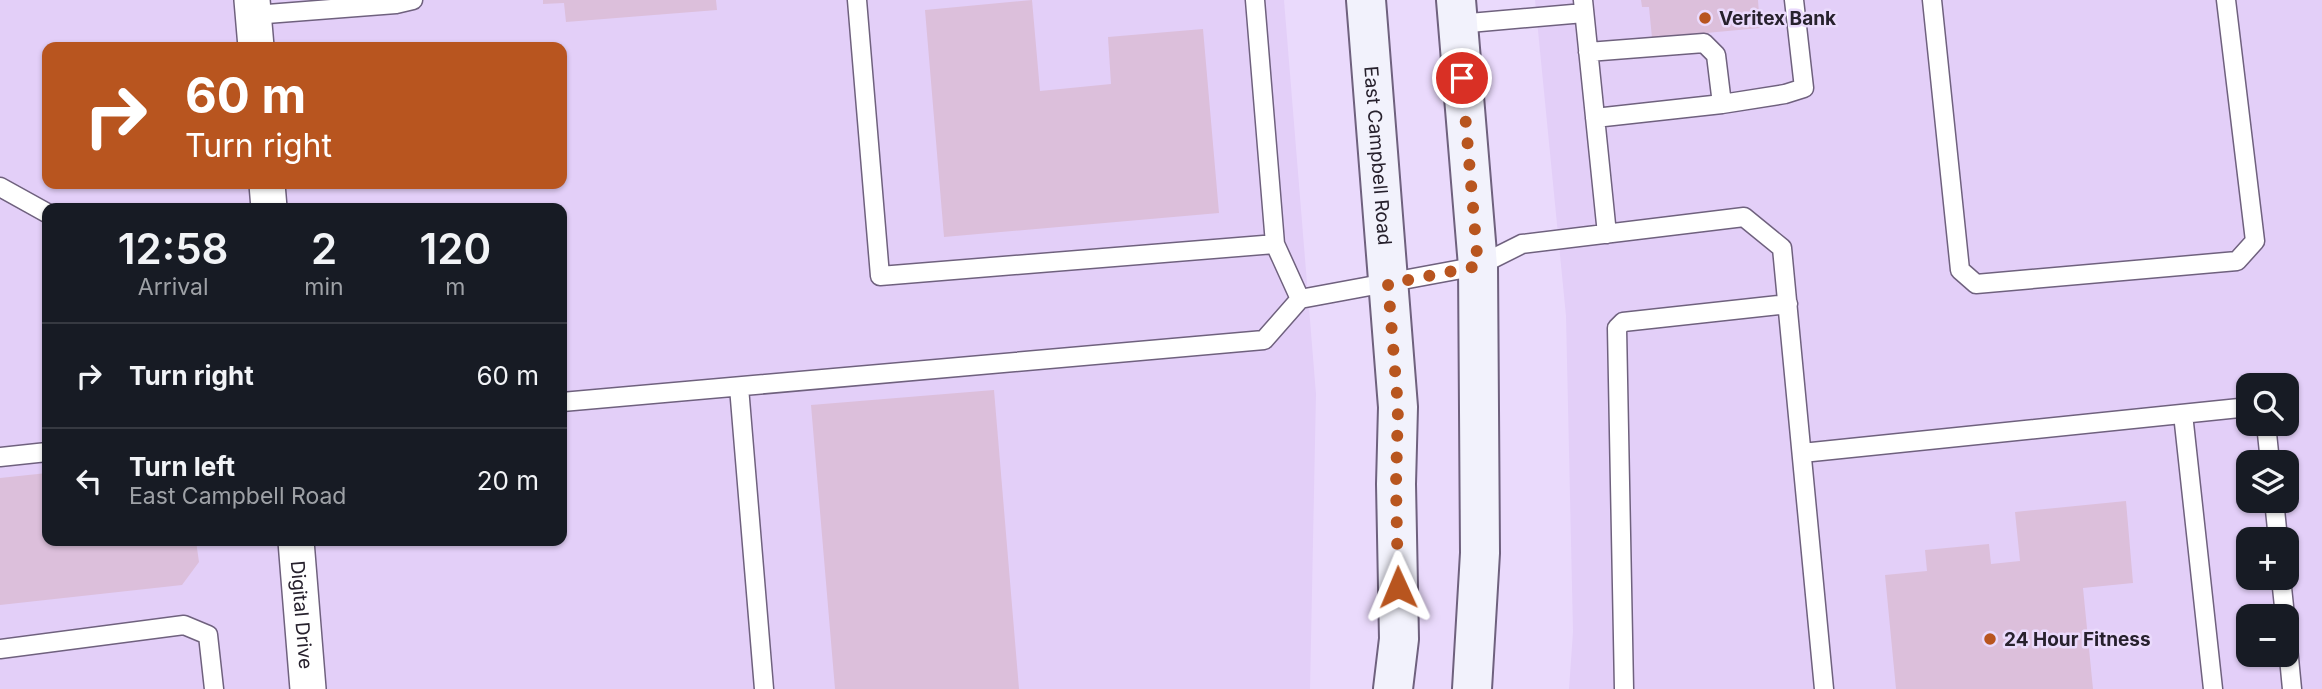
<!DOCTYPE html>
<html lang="en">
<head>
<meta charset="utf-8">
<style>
  body { margin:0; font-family:Inter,sans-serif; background:#242831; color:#f1f3f6; height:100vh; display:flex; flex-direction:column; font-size:26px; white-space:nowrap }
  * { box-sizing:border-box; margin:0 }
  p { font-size:23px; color:#9ea1a6 }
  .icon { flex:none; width:38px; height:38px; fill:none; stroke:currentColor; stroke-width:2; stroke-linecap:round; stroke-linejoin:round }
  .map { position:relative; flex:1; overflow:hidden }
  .sheet { position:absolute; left:42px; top:203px; width:525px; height:343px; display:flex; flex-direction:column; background:#171b24; border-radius:14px; box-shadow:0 2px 5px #0004 }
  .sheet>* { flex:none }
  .guide { position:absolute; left:42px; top:42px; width:525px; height:147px; border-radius:14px; box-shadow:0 2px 5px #0004; background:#b8551f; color:#fff; overflow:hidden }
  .tools { position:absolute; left:2236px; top:373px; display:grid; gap:14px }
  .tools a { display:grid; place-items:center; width:63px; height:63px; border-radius:14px; background:#171b24; box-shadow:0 2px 5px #0004; font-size:35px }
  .pin { position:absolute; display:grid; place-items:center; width:60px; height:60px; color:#fff; margin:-30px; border:4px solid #fff; border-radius:50%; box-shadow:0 2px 7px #0007 }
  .me { position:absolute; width:77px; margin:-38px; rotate:359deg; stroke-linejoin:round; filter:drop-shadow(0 0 5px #0008) }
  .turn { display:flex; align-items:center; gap:24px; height:147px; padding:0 28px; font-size:32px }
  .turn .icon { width:91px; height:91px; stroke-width:2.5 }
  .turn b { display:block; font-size:49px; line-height:60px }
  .eta { display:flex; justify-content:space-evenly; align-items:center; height:119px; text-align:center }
  .eta b { font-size:42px; font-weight:600; line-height:49px }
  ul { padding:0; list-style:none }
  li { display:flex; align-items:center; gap:21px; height:105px; padding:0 28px; border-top:2px solid #363941 }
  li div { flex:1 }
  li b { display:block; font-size:26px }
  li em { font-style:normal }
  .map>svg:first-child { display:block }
  .built { fill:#e3cff8; fill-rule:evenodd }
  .building { fill:#dcbfdb }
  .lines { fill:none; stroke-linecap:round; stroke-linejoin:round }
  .service-casing { stroke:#6f617e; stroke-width:21 }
  .minor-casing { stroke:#6f617e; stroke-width:38 }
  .secondary-casing { stroke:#6f617e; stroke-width:42 }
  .service { stroke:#fff; stroke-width:18 }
  .minor { stroke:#fff; stroke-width:35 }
  .secondary { stroke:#f2f2fc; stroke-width:38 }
  .route { stroke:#b8551f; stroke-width:12; stroke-dasharray:0 21.6 }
  .poi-dot { fill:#b8551f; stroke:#eadafc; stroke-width:2.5 }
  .labels { text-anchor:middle; stroke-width:5; stroke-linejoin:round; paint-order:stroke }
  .poi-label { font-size:19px; font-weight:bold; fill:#27212d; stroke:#eadafc; text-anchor:start }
  .street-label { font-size:19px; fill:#27212d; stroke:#eadafc }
</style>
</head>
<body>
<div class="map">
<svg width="2322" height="689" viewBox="0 0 2322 689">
  <rect width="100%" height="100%" fill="#eadafc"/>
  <path class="built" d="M0 0H1284L1316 394 1310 689H0ZM47 47H562V184H47ZM47 208H562V541H47Z
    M1535 0H2322V689H1569L1573 632 1566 316ZM2249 385H2287V424H2249ZM2249 462H2287V500H2249ZM2249 539H2287V578H2249ZM2249 616H2287V654H2249Z"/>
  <path class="building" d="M543 0H716L717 10 566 22 564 3 543 4Z
    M1032 0 1040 91 1111 84 1108 37 1203 29 1219 213 944 237 925 10Z
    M1641 0H1758L1760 28 1652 38 1649 7H1642Z
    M994 390 1019 689H835L811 405Z
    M47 473V541H196L199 562 182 585 0 605V478Z
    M2126 501 2133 583 2083 588 2093 689H1896L1885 575 1927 571 1925 550 1989 544 1991 564 2020 561 2015 512Z"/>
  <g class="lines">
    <defs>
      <path id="service" d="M857 0 880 276 1275 244 1300 299
        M1255 0 1275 244
        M1583 0 1607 234
        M1932 0 1960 270 1976 284 2237 261 2255 241 2226 0
        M253 15 396 4 413 0
        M1458 24 1584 13
        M1588 52 1704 43 1716 55 1722 104 1785 94 1804 88 1794 0
        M1595 118 1722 104
        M0 187 47 213
        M739 387 764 689
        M562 402 1264 340 1300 299 1478 266 1522 244 1744 217 1782 248 1824 689
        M2183 414 2213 689
        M2266 424 2270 462
        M1802 453 2249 407
        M0 457 47 452
        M2274 500 2278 539
        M2281 578 2285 616
        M2287 637 2292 689
        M0 649 184 625 208 635 214 689
        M1624 689 1617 328 1623 322 1788 304"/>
      <g id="minor">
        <path d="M252 0 256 47"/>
        <path d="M267 184 269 208"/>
        <path id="s1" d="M296 541 308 689"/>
      </g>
      <g id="secondary">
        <path id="s2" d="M1366 0 1398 407 1396 484 1399 639 1393 689"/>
        <path d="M1456 0 1478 266 1480 553 1472 689"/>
      </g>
    </defs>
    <use href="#service" class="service-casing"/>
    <use href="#minor" class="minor-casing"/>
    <use href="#secondary" class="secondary-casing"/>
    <use href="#service" class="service"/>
    <use href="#minor" class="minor"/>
    <use href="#secondary" class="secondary"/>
  </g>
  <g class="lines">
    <path class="route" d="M1398 587 1396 484 1398 407 1388 284 1478 266 1462 78"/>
  </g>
  <g class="poi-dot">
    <circle cx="1705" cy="18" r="7"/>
    <circle cx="1990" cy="639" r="7"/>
  </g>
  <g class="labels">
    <g class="poi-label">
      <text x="1719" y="25">Veritex Bank</text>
      <text x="2004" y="646">24 Hour Fitness</text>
    </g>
    <g class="street-label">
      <text dy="7" stroke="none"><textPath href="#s2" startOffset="156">East Campbell Road</textPath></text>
      <text dy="7" stroke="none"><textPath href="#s1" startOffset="74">Digital Drive</textPath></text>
    </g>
  </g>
</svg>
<div class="tools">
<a><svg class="icon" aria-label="search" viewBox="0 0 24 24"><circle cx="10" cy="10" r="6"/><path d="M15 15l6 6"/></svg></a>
<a><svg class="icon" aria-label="layers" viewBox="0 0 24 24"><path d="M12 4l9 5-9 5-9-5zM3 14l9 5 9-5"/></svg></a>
<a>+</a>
<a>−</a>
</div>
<div class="pin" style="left:1462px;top:78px;background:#d93025"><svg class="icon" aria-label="arrive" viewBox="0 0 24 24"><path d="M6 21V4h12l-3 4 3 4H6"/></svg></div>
<svg class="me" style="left:1398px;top:587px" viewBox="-20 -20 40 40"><path d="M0-17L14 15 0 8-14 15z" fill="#b8551f" stroke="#fff" stroke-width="4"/></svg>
<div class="guide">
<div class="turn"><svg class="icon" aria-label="right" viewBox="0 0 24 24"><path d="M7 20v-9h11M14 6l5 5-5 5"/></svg><div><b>60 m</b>Turn right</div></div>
</div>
<section class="sheet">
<div class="eta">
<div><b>12:58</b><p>Arrival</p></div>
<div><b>2</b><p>min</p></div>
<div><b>120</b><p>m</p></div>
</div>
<ul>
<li><svg class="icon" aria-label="right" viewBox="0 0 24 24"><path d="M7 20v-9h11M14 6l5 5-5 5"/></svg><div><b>Turn right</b></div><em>60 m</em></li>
<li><svg class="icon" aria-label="left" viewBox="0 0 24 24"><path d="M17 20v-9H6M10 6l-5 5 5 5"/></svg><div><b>Turn left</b><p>East Campbell Road</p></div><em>20 m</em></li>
</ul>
</section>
</div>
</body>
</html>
